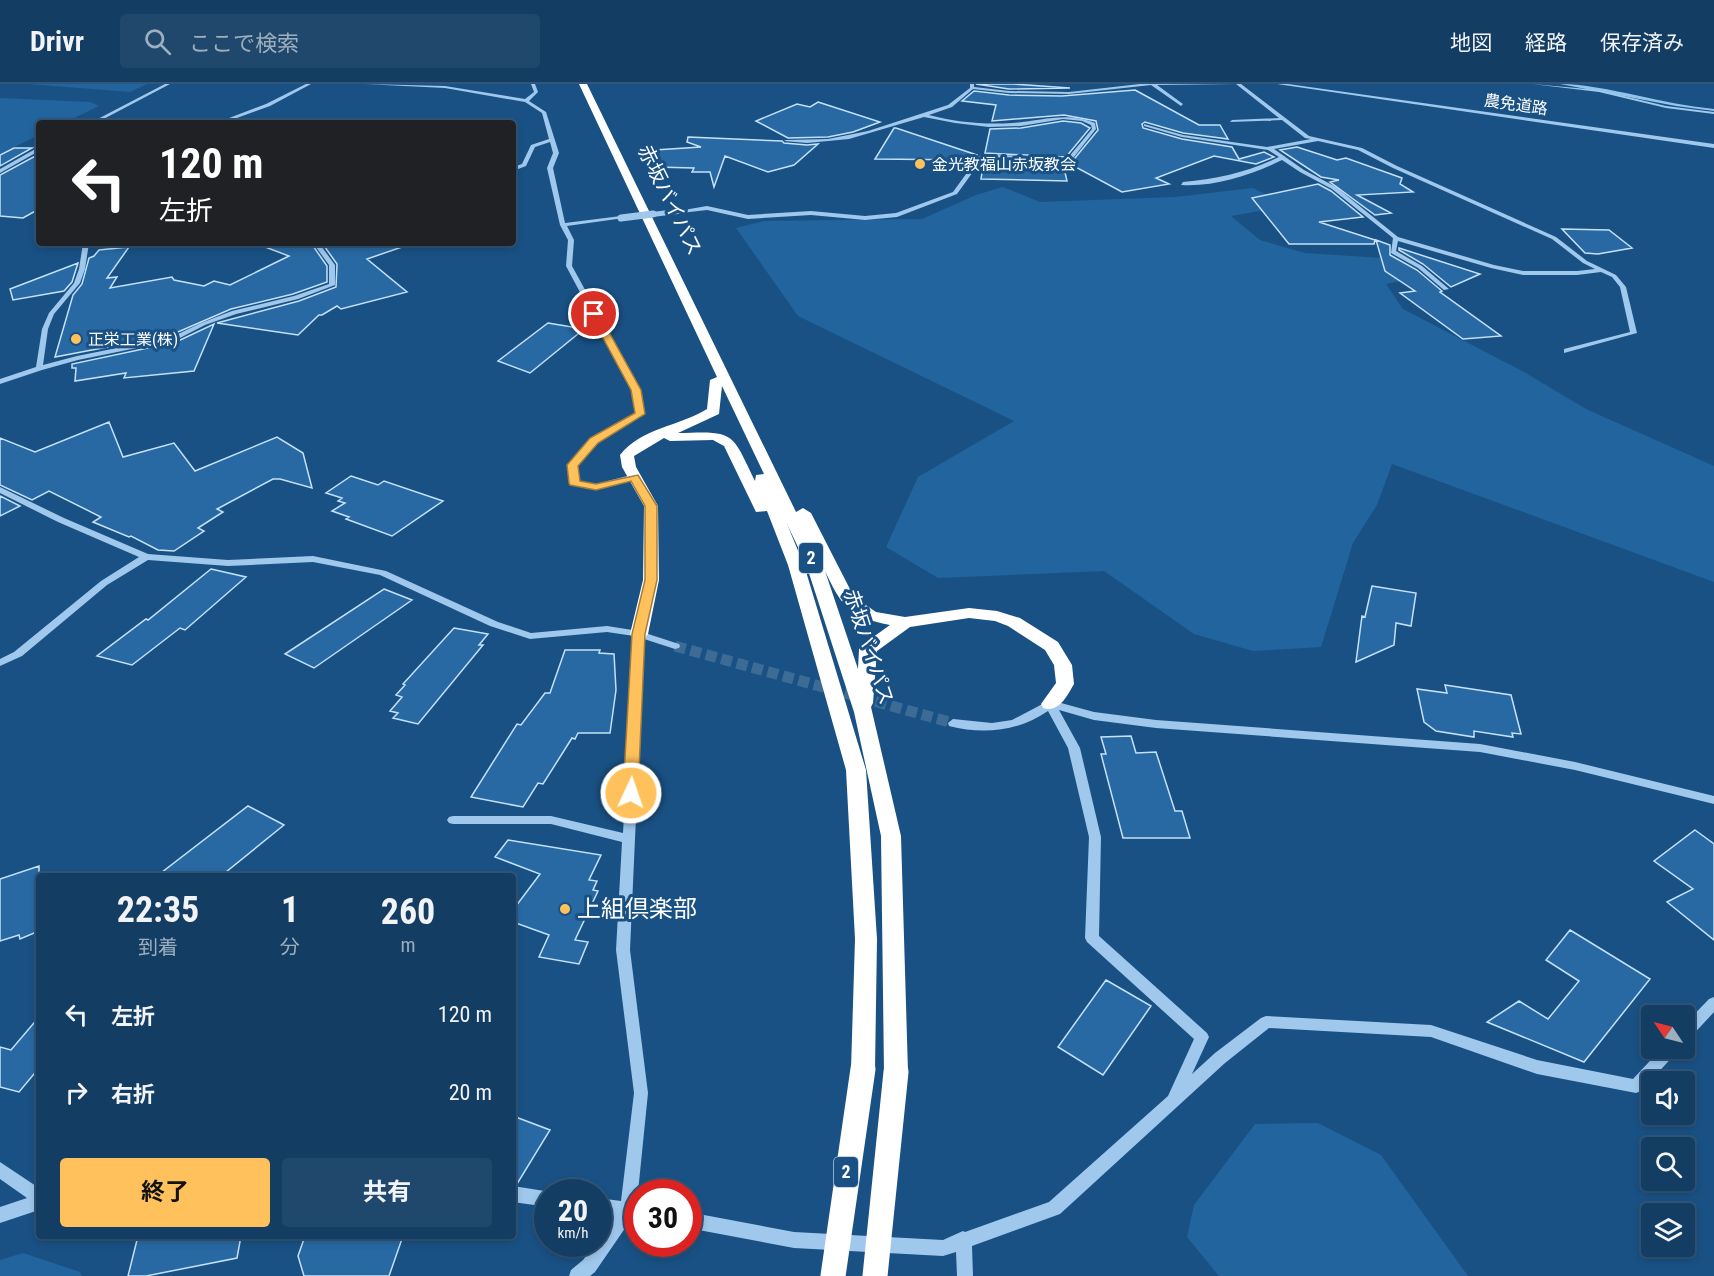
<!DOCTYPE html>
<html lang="ja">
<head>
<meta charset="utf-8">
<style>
  body { margin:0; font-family:"Roboto Condensed","Noto Sans JP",sans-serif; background:#20486c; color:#f1f3f6; height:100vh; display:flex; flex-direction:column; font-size:22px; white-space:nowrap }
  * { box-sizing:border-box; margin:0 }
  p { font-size:20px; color:#9daebe }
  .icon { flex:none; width:33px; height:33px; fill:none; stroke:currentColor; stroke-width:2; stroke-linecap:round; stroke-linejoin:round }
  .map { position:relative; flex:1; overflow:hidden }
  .details { position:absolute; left:36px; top:789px; width:480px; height:366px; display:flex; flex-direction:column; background:#133d63; border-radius:6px; box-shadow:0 3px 9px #0003,0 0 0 2px #325678 }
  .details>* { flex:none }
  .hud { position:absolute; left:36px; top:36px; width:480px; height:126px; border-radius:6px; box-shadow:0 3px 9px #0003,0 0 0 2px #325678; background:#202124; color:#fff; overflow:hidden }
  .needle { width:39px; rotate:305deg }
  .fabs { position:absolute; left:1641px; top:921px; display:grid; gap:12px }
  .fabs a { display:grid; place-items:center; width:54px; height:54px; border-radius:6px; background:#133d63; box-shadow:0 3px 9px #0003,0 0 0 2px #325678; font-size:30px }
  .speed { position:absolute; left:534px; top:1095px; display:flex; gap:12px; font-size:30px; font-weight:700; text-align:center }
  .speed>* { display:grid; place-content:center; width:78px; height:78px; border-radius:50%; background:#133d63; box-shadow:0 3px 9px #0003,0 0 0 2px #325678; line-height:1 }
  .speed small { font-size:15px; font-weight:400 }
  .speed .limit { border:9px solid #d22; background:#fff; color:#111 }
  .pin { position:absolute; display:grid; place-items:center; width:51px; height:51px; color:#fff; margin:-26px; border:3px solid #fff; border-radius:50%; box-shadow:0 2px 6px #0007 }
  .me { position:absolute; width:66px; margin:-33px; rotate:3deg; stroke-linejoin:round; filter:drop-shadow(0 0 4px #0008) }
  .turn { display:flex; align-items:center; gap:21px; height:126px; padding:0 24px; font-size:27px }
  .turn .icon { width:78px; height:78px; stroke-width:2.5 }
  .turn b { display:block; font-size:42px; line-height:51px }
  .eta { display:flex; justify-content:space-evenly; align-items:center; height:102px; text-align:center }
  .eta b { font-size:36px; font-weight:700; line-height:42px }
  .primary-button { display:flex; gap:12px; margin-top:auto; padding:12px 24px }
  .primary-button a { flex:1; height:69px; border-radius:6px; background:#fec15b; color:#111; font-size:24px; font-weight:700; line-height:69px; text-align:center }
  .primary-button a+a { background:#20486c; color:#f1f3f6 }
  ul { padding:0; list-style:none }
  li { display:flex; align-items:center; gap:18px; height:78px; padding:0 24px }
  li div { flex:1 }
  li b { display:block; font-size:22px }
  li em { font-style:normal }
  header { display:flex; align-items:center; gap:36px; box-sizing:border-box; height:84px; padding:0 30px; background:#133d63; border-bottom:2px solid #325678 }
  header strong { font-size:28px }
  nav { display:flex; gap:33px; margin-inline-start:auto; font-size:21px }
  .search { width:420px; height:54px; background:#20486c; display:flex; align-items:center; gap:15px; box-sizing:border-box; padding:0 21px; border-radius:6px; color:#9daebe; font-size:22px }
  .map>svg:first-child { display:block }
  .green { fill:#22649e }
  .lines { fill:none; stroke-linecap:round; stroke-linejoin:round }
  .stream { fill:#92c5ee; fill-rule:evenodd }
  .building { fill:#2869a3; stroke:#c4e1f9; stroke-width:1.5 }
  .minor-tunnel { stroke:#3c6b96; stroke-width:11; stroke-dasharray:11 5; stroke-linecap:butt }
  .minor { fill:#9fc8ec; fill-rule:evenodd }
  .highway { fill:#fff; fill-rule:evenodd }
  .minor-bridge-far1 { stroke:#9fc8ec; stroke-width:5 }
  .minor-bridge { stroke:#9fc8ec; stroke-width:7 }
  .highway-bridge { stroke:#fff; stroke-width:25 }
  .route { fill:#fec15b; stroke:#a57d3b; stroke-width:1.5 }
  .poi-dot { fill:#fec15b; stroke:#195184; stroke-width:2 }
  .labels { text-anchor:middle; stroke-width:6; stroke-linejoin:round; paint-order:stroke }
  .far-street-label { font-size:16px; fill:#fff; stroke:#195184 }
  .far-poi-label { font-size:16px; fill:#fff; stroke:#195184; text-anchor:start }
  .shield { fill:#195184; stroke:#bacbda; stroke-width:1.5 }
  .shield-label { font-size:18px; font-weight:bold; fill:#fff }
  .street-label { font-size:20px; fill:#fff; stroke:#195184 }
  .near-poi-label { font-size:24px; fill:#fff; stroke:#195184; text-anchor:start }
</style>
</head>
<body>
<header>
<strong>Drivr</strong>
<div class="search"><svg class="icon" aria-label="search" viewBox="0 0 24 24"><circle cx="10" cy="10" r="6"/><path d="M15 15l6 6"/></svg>ここで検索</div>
<nav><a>地図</a><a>経路</a><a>保存済み</a></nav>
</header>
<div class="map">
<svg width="1714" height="1192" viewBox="0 0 1714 1192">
  <rect width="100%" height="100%" fill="#195184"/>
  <path class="green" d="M28 0H147L130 8Z
    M0 14 90 18 99 22 64 39H39V51L0 70Z
    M1003 103 1040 118 1175 113 1253 104 1289 122 1231 132 1260 156 1305 169 1398 175 1425 192 1386 200 1403 225 1524 288 1586 325 1714 382V498L1392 380 1377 421 1353 459 1321 563 1253 567 1194 550 1104 487 938 494 886 463 918 393 1014 337 798 232 736 144 764 137 922 135 976 111Z
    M1318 1039 1381 1071 1468 1192H1219L1187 1153 1194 1121 1255 1040Z
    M23 1169 80 1188 82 1192H0V1176Z"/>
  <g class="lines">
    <path class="stream" d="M1560 0C1585 0 1610 6 1635 11 1661 17 1687 22 1714 25V27L1676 22Z"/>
  </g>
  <path class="building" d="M976 0H1013L1070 4 1009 5Z
    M1135 6 1199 41H1220L1228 55 1183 49 1145 38 1142 40 1143 44 1182 55 1232 63 1239 75 1264 68 1274 73 1256 80 1214 72 1156 94 1169 100 1122 108 1070 80 1098 46 1096 37 1064 31 992 37 996 21 962 17 974 7 1009 11 1062 12Z
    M818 18 880 38 853 48 828 53 788 54 756 37 797 20 810 23Z
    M1063 37 1081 39 1090 44 1066 73 985 69 990 45 1021 44Z
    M894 44H896L977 71 974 76 875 75Z
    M688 53 782 57 784 59 807 61 818 60 794 81 768 88 725 72 714 103 710 88H692L694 84 655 83V66L701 63 687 58Z
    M1297 63 1337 76 1346 74 1402 94 1400 100 1413 108 1357 111 1391 129 1375 131 1330 98 1339 96 1321 93 1280 66Z
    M14 64H32L0 82V71Z
    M39 70V125L23 134 0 132V91Z
    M984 76 1063 80 1067 97 981 95Z
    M1318 100 1331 107 1363 133 1319 138 1375 156 1374 160H1289L1252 114Z
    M1562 145 1609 146 1632 164 1598 170 1585 169Z
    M1376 156 1390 161V171L1417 186 1442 207 1440 208 1501 252 1463 255 1400 209 1415 207 1385 187Z
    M261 159H311L327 182V198L293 210 231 225 171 251 55 273 73 211 82 200 89 174 94 172 99 166 129 163 107 194 117 193 110 204 172 193 174 196 204 202 214 197 230 201 289 172 260 161Z
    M322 159H401L402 163 367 175 407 208 341 225 337 222 322 231H319L298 251 217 239 299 217 336 203 337 180Z
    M1399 164 1430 174 1480 190 1451 203 1423 180 1399 166Z
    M78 179 72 198 64 207 13 216 10 205Z
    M548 239 584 245 530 289 498 277Z
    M214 240 194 287 124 294 126 289 75 297 76 284H72V280L176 258Z
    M109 338 123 373 174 359 195 387 277 353 303 369 312 404 280 395H273L217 425 223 428 198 444 204 447 174 467 158 466 131 452 129 453 93 438 101 433 49 407 32 416 0 401V354L35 368Z
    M351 392 378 401 384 397 443 417 392 452 346 435 349 433 332 427 345 419 338 417 342 414 326 409Z
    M0 412 20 422 0 432Z
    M211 485 246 493 185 546 180 544 132 581 97 572 146 535 148 536Z
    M1372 502 1416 509 1411 542 1396 539 1394 561 1356 578 1362 532 1365 533Z
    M384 505 412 516 314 584 285 570Z
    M454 544 488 550 479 561H483L418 640 393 634 398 629 390 627 402 613 396 611 405 601 403 600Z
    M565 566H600L599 569 614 570 616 606 610 649H578L575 655 572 654 543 700 538 699 523 723 471 713 517 640 521 641 545 609H550Z
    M1445 601 1511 611 1521 650 1512 649 1513 653 1474 647V653L1436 647 1424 638 1417 605 1447 609Z
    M1131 652 1136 669 1156 668 1175 727H1182L1190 754H1123L1101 670H1106L1101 653Z
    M248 722 284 741 221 792H157Z
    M1695 746 1714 760V856L1667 818 1693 805 1654 777Z
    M508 756 601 771 589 796 597 797 593 806 598 807 575 856 588 858 579 880 539 873 549 851 513 838V826L540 790 495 773Z
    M39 782V847L20 855 19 851 0 857V795Z
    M1570 846 1650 895 1584 978 1487 938 1519 917 1548 935 1579 897 1546 876Z
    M1106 896 1151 922 1103 991 1058 963Z
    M39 933V984L19 1008 0 1003V963L11 966Z
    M513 1032 550 1046 517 1100H513Z
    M138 1152H241L237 1174 146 1192H128Z
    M305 1152H403L389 1192H304L298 1172Z"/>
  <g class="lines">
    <path class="minor-tunnel" d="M675 562 953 639"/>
    <path class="minor" d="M165 0H170L96 39H90Z
      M306 0H311L270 22 223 39H216L266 20Z
      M364 0 445 2 525 15 534 8 531 0H535L538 8 529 17 546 28 559 69 553 84 565 139 621 132 624 134 567 142 574 156 572 182 640 306 644 330 597 359 576 381 578 397 596 400 635 390 638 391V395L596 406 571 401 570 399 568 381 591 355 636 329 632 306 566 182 568 156 560 141 547 84 553 69 550 58 535 63 526 82 513 87V83L522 80 531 61 549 55 542 29 525 18 445 4Z
      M970 0H974V3L1009 7 1069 8 1140 0H1235L1157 1 1183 20 1181 22 1151 1 1069 10 1009 9 973 5 952 23 929 31C956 38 984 41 1012 39 1041 37 1066 27 1095 39L1096 45 1070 78 983 74 957 110 897 133 865 136 811 131 748 135 707 126 681 129 678 127 707 122 748 131 811 127 865 132 896 129 953 108 979 72 989 70 1067 75 1092 45 1091 41 1082 37 1063 35 1021 42 989 43 955 39 924 33 849 55 807 59 784 57 786 56 828 55 868 47 948 21 970 4Z
      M1236 0H1241L1309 52 1362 64 1397 82 1556 153 1587 177 1616 191 1626 203 1637 249 1564 269V265L1630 248 1620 203 1612 193 1601 188 1577 191H1523L1491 184 1398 157 1396 167 1422 182 1449 205 1444 206 1418 184 1391 169 1393 154 1332 105 1300 88 1282 76C1252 91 1215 103 1181 101L1183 98C1217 95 1248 88 1279 73L1268 66 1182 53 1144 42V40L1183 51 1267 63 1311 55 1305 54 1282 36 1230 38 1232 36 1279 34ZM1318 57 1358 66 1393 84 1552 155 1583 179 1595 185 1577 187H1523L1494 181 1398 153 1336 103 1304 86 1274 65Z
      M1277 0H1288L1714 60V64Z
      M1532 0 1599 6 1666 22 1714 28V30L1666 24 1599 8Z
      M39 63V67L0 89V85Z
      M83 159H89L85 185 80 199 54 230 48 245 43 281 77 272 172 253 201 239 232 227 294 212 329 200V181L313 159H319L335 181V201L298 215 236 230 205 241 176 256 78 276 42 286 0 300V295L36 283 42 245 49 229 74 199 79 185Z
      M0 403 64 434 148 470 228 476 313 472 386 487 498 538 531 549 607 542 639 547 679 560 680 562 679 564 675 565 644 555 630 866 648 1009 638 1108V1135L632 1134 595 1188 590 1192H569L571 1186 583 1176 595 1160H598V1154L614 1132 598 1130V1114L621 1117 634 1009 616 866 622 758 551 740H453L449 739 447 736 449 733 453 732H551L623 749 634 552 607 548 530 555 490 542 380 491 313 478 228 482 148 476 107 501 22 572 0 582V575L14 568 101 497 139 473 58 438 0 409Z
      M1050 616 1094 628 1156 636 1480 660 1575 678 1714 712V720L1575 686 1480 668 1156 644 1094 636 1059 626 1080 664 1101 753 1099 852 1207 949 1209 953 1192 990 1215 969 1261 934 1266 932 1431 941 1537 976 1633 995 1662 964H1679L1677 968 1641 1007 1636 1009 1537 990 1431 953 1269 944 1225 979 1060 1130 972 1162 973 1192H957L956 1168 943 1172 794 1164 688 1144V1128L794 1148 943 1156 963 1147 965 1148 1049 1118 1168 1012 1194 955 1087 858 1085 854 1089 753 1068 664 1048 627C1019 647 984 651 949 642L948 639 953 635 992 639 1012 636Z
      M1714 913V928L1689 955 1684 957V941L1709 915Z
      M0 1078 39 1104V1126L0 1139V1123L27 1114 0 1095Z
      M513 1102 551 1108H548V1123L513 1118Z"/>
    <path class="highway" d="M579 0H587L796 428 803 424 811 429 854 513 876 528 905 533 969 524 997 527 1020 534 1058 558 1072 581 1074 600C1067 612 1059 629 1043 624L1041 620 1056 599 1054 581 1045 566 1008 542 995 537 969 534 910 543 877 567 873 619 871 623 901 752 908 988 905 996 896 999 887 996 884 988 881 752 854 628 806 480 787 440 804 481 866 686 877 855 875 985 872 993 863 996 854 993 851 985 855 855 846 686 788 481 767 427 756 428 724 362 713 356 670 357 664 354 634 372 636 383 658 422 659 496 648 550 645 554H633L630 550 643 496 644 422 622 383 620 371C641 344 680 342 707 325L710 296 717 293ZM722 302 764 390 756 391 755 397C731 347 735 347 678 349L719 330ZM825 487C842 523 849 533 890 541L862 561 859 565 858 585Z"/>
    <path class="minor-bridge-far1" d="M640 132 681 127"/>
    <path class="minor-bridge" d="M621 134 653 130"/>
    <path class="highway-bridge" d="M833 1192 863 985
      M875 1192 896 988"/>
  </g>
  <path class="route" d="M591 229 599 230 641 306 645 330 598 359 578 382 580 397 596 400 638 391 657 422V496L645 550 638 709 636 713H625L623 709 632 550 645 496V422L631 397 596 406 570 401 569 399 567 381 590 354 635 329 631 306 590 230Z"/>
  <g class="poi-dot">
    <circle cx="920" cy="80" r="6"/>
    <circle cx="76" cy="255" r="6"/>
    <circle cx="565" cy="825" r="6"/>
  </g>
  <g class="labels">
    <g class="far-street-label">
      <text transform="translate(1516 20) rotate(8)" y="6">農免道路</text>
    </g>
    <g class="far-poi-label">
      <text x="932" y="86">金光教福山赤坂教会</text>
      <text x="88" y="261">正栄工業(株)</text>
    </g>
    <g class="shield">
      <rect x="799" y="459" width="24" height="30" rx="4.5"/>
      <rect x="834" y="1073" width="24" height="30" rx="4.5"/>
    </g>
    <g class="shield-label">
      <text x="811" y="480">2</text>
      <text x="846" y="1094">2</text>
    </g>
    <g class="street-label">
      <text transform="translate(670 116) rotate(64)" y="7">赤坂バイパス</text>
      <text transform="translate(869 563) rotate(72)" y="7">赤坂バイパス</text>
    </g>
    <g class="near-poi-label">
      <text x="577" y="833">上組倶楽部</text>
    </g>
  </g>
</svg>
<div class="fabs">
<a><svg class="needle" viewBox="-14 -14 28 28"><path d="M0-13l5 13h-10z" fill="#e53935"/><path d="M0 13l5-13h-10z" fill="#9daebe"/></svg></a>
<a><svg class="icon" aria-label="sound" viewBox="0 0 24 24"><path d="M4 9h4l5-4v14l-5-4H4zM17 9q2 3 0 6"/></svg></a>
<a><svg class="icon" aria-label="search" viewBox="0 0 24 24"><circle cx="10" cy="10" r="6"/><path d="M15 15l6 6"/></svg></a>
<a><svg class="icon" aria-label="layers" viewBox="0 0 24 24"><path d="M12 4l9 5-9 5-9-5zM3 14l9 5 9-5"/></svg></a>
</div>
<div class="speed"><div>20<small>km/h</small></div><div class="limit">30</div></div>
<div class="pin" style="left:594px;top:230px;background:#d93025"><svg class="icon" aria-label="arrive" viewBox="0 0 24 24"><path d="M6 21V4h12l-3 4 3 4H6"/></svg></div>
<svg class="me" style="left:631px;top:709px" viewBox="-20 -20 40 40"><circle r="17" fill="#fec15b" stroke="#fff" stroke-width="3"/><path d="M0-11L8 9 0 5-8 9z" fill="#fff"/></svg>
<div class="hud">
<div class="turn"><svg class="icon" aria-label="left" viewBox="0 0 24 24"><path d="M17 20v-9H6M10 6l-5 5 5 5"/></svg><div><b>120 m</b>左折</div></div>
</div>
<section class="details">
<div class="eta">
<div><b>22:35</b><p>到着</p></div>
<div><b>1</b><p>分</p></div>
<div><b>260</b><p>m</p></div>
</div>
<ul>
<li><svg class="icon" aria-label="left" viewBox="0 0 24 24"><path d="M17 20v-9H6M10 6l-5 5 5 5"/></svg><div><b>左折</b></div><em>120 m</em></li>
<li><svg class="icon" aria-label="right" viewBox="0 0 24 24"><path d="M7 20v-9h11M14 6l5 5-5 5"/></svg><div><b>右折</b></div><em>20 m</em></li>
</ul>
<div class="primary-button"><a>終了</a><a>共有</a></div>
</section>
</div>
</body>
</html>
